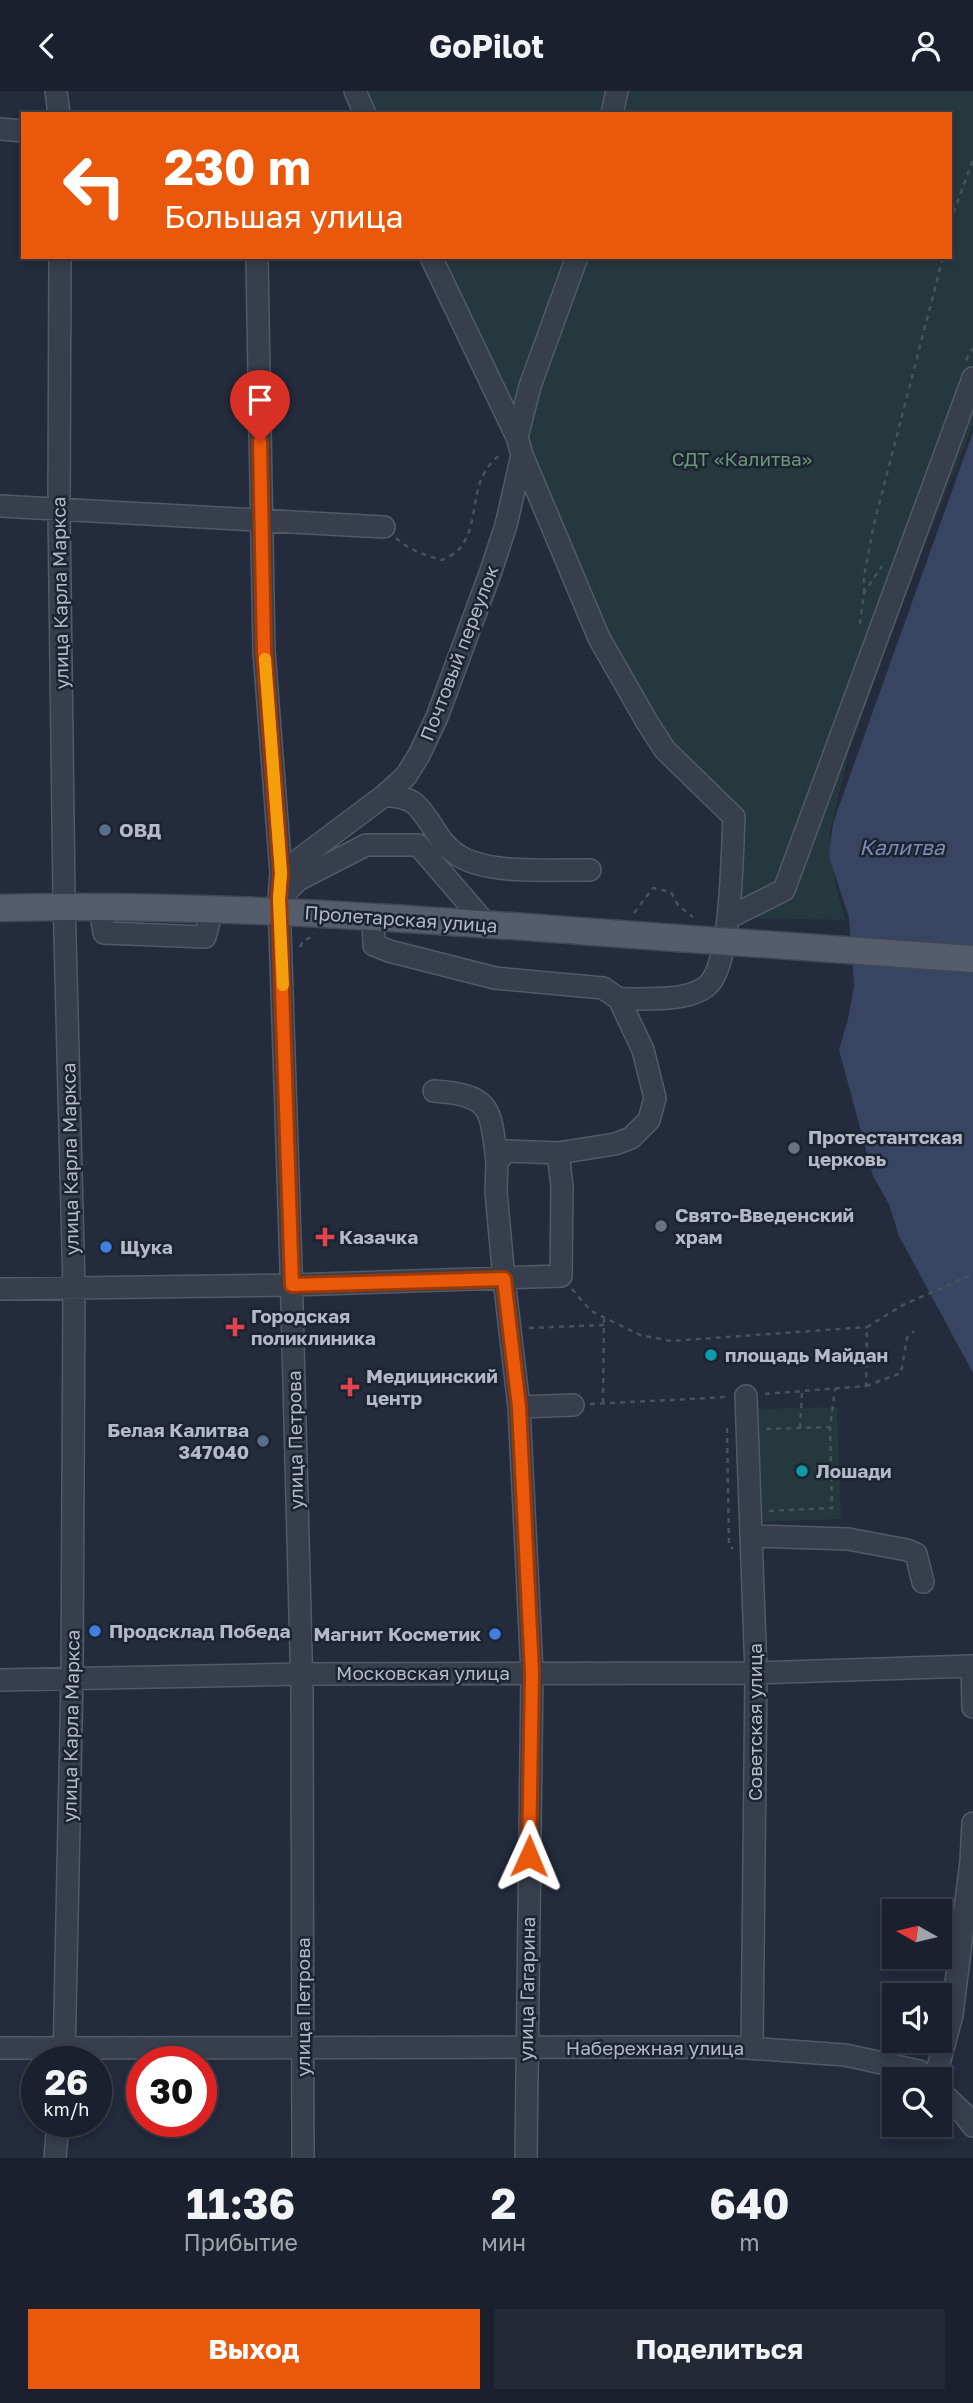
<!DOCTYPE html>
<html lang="ru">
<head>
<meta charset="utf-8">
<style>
  body { margin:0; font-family:"Golos Text",sans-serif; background:#232835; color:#f1f3f6; height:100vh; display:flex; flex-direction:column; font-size:26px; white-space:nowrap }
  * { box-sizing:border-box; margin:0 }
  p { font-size:23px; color:#9fa3aa }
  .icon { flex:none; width:38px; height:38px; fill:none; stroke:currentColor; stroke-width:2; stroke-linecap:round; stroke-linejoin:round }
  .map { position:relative; height:2067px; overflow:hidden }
  .side { display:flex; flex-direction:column; background:#1a202d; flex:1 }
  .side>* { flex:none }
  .hud { position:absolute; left:21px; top:21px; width:931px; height:147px; border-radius:0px; box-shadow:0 4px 10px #0003,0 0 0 2px #383e49; background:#ea580c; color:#fff; overflow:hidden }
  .needle { width:46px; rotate:278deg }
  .controls { position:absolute; left:882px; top:1808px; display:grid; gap:14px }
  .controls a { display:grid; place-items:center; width:70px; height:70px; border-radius:0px; background:#1a202d; box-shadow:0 4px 10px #0003,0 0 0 2px #383e49; font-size:35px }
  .speed { position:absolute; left:21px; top:1955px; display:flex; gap:14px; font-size:35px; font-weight:700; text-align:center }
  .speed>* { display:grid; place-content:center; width:91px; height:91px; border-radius:50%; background:#1a202d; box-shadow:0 4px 10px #0003,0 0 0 2px #383e49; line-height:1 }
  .speed small { font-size:18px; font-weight:400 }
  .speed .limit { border:10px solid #d22; background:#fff; color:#111 }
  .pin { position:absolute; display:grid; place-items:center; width:60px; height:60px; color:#fff; margin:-72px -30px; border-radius:50% 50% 50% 0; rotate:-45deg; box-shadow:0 0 7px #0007 }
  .pin .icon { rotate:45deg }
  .me { position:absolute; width:77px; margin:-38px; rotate:1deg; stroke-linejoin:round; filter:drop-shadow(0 0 5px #0008) }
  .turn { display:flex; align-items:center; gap:24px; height:147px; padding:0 28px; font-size:32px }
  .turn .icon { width:91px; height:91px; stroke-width:2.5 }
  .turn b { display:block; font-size:49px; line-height:60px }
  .eta { display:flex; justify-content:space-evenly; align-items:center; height:119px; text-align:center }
  .eta b { font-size:42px; font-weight:700; line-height:49px }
  .button { display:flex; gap:14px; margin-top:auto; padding:14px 28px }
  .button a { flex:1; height:80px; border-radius:0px; background:#ea580c; color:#fff; font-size:28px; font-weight:700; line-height:80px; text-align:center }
  .button a+a { background:#232835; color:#f1f3f6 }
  header { display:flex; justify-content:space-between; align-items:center; height:91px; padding:0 28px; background:#1a202d; font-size:32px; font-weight:700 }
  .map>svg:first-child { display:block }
  .green { fill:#25383d }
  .water { fill:#374563 }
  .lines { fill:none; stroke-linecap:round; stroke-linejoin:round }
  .minor-casing { stroke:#525967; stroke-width:24 }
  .major-casing { stroke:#404755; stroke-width:29 }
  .path { stroke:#43555a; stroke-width:2.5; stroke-dasharray:5 5; stroke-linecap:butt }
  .minor { stroke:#373e4c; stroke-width:21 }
  .major { stroke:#555c6c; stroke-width:26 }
  .major-bridge-casing { stroke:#404755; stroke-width:29; stroke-linecap:butt }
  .major-bridge { stroke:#555c6c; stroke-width:26 }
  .route-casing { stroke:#983908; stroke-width:18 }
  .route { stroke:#ea580c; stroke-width:12 }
  .slow { stroke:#f59e0b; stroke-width:12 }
  .service-dot { fill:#5c6f8a; stroke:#1c2331; stroke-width:2.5 }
  .worship-dot { fill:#6b7280; stroke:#1c2331; stroke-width:2.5 }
  .health-dot { fill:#e0444e; stroke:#1c2331; stroke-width:2.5 }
  .shop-dot { fill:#3f7fe0; stroke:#1c2331; stroke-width:2.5 }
  .culture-dot { fill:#0f9aa8; stroke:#1c2331; stroke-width:2.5 }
  .labels { text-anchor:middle; stroke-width:5; stroke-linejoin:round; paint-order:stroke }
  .park-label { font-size:19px; fill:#6a9979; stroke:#1c2331 }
  .street-label { font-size:19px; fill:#b3b9c8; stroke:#1c2331 }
  .poi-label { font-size:19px; font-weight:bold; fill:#b3b9c8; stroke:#1c2331; text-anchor:start }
  .water-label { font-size:21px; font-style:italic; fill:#7b8cb0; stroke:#1c2331 }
</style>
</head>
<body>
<header><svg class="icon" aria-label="back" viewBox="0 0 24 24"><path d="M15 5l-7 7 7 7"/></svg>GoPilot<svg class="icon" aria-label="person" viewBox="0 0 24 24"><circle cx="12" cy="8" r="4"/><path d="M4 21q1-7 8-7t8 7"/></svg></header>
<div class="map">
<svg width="973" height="2067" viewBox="0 0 973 2067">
  <rect width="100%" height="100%" fill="#232b3c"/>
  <path class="green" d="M348 0H973V334L923 459 850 657 830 740 836 797 846 829 728 827 734 726 669 665 609 571 430 166H950V23H360Z
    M837 1316 841 1428 759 1431 755 1318Z"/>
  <path class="water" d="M973 341V1282L899 1145 889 1113 873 1085 839 959 848 928 854 895 849 827 829 765 833 732Z"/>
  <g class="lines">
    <defs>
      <path id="minor" d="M56 0 59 23
        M355 0 365 23
        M612 23 617 0
        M0 38 23 40
        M60 166 59 418 64 805 74 1198 72 1588 64 1970
        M431 166 517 346 522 364 599 547 647 631 665 659 734 726C732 760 732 872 708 894 688 912 643 907 619 908
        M257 170 264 560 281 782 279 808 291 1177 302 1600 303 2067
        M517 346 530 295 577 166
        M0 415 384 436
        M385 704C395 706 407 706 415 713 433 729 437 753 461 766 493 784 553 778 590 779
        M281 782 385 704 406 685 419 664 437 626 491 480 506 434 522 364
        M279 808 298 789 366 754H418L487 834
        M100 816 104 842 205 846 212 819
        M728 827 784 799 973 287
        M434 1000C493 1004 490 1018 497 1070
        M0 1198 292 1194 561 1185 562 1095 558 1062 615 1053 631 1047 649 1029 655 1007 643 959 619 908 603 897 495 887 389 860 374 854 373 826
        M746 1305 756 1582 752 1957
        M519 1316 573 1314
        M752 1445 848 1448 907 1459 916 1463 923 1491
        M0 1589 301 1583 756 1582 972 1575 973 1616
        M0 1957 733 1956 845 1964 919 1980 928 1988
        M935 1988 952 1924 971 1770 973 1732
        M940 2000 964 2023 973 2035
        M55 2067 58 2030
        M526 2067 532 1581 519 1316 504 1188 496 1101 497 1070 507 1060 558 1062"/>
      <path id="major" d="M0 817C226 811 451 831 676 847"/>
    </defs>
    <use href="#minor" class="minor-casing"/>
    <use href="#major" class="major-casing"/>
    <path class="path" d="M950 131 973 69
      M966 269 973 257
      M396 447C410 460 425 464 442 469 448 466 457 462 460 457 483 427 465 391 501 363
      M864 502V485L874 433 943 166
      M860 533 864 502 882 475
      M634 822 653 797 671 801 678 814 693 826
      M300 856 303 850 313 845
      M572 1198 591 1220 640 1244 671 1250 867 1236
      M529 1237 604 1234
      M866 1295 901 1282 907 1247 914 1240
      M765 1303 866 1295 867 1236 903 1214 973 1183
      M603 1312 604 1228
      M590 1313 727 1306
      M727 1337 729 1454 733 1458
      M800 1337 802 1302
      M766 1338 830 1336 835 1298
      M769 1420 832 1417 830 1336"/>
    <use href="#minor" class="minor"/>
    <use href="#major" class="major"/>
    <defs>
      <path id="major-bridge" d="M676 847 973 868"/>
    </defs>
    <use href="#major-bridge" class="major-bridge-casing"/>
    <use href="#major-bridge" class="major-bridge"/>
  </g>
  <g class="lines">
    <defs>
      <path id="route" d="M260 351 264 560 281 782 279 808 292 1194 504 1188 519 1316 532 1581 529 1765"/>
    </defs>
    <use href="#route" class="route-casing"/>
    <use href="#route" class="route"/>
    <path class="slow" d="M265 568 281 782 279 808 283 894"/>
  </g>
  <g class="service-dot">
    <circle cx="105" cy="739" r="7"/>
    <circle cx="263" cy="1350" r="7"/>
  </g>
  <g class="worship-dot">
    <circle cx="794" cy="1057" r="7"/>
    <circle cx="661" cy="1135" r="7"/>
  </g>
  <g class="health-dot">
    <path d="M321.5 1135.5h7v7h7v7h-7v7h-7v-7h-7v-7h7z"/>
    <path d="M231.5 1225.5h7v7h7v7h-7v7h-7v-7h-7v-7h7z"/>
    <path d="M346.5 1285.5h7v7h7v7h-7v7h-7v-7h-7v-7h7z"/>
  </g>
  <g class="shop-dot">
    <circle cx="106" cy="1156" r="7"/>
    <circle cx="95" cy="1540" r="7"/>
    <circle cx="495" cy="1543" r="7"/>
  </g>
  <g class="culture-dot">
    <circle cx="711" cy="1264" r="7"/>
    <circle cx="802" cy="1380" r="7"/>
  </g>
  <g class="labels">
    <g class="park-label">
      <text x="742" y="375">СДТ «Калитва»</text>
    </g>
    <g class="street-label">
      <text transform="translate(60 502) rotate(-91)" y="7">улица Карла Маркса</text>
      <text transform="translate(459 562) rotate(-69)" y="7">Почтовый переулок</text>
      <text transform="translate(401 828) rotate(4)" y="7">Пролетарская улица</text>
      <text transform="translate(70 1068) rotate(-91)" y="7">улица Карла Маркса</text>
      <text transform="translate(295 1349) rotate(-91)" y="7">улица Петрова</text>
      <text x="423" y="1589">Московская улица</text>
      <text transform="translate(755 1631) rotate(-90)" y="7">Советская улица</text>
      <text transform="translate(71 1635) rotate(-89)" y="7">улица Карла Маркса</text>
      <text transform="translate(527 1898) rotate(-89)" y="7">улица Гагарина</text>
      <text transform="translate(303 1916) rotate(-90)" y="7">улица Петрова</text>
      <text x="655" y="1964">Набережная улица</text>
    </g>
    <g class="poi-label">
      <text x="119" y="746">ОВД</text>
      <text x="808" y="1053">Протестантская<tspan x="808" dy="22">церковь</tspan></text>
      <text x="675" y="1131">Свято-Введенский<tspan x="675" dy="22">храм</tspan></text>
      <text x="339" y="1153">Казачка</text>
      <text x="120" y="1163">Щука</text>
      <text x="251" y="1232">Городская<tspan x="251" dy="22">поликлиника</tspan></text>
      <text x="725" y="1271">площадь Майдан</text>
      <text x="366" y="1292">Медицинский<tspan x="366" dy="22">центр</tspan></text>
      <text x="249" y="1346" text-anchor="end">Белая Калитва<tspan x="249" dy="22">347040</tspan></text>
      <text x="816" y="1387">Лошади</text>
      <text x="109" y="1547">Продсклад Победа</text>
      <text x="481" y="1550" text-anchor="end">Магнит Косметик</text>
    </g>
    <g class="water-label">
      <text x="902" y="764">Калитва</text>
    </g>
  </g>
</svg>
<div class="controls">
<a><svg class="needle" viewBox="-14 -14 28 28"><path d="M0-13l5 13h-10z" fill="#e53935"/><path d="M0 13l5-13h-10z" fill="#9fa3aa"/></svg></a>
<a><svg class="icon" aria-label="sound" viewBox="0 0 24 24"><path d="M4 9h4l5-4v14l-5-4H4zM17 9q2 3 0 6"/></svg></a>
<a><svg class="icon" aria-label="search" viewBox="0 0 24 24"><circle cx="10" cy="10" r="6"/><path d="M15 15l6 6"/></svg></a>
</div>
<div class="speed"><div>26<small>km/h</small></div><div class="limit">30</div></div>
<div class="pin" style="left:260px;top:351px;background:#d93025"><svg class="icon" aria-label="arrive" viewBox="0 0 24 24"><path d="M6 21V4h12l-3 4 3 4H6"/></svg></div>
<svg class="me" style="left:529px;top:1765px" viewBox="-20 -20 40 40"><path d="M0-17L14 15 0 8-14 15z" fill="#ea580c" stroke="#fff" stroke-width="4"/></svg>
<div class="hud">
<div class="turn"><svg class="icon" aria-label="left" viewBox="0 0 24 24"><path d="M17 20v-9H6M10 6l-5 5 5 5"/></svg><div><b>230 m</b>Большая улица</div></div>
</div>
</div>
<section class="side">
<div class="eta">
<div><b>11:36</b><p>Прибытие</p></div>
<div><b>2</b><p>мин</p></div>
<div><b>640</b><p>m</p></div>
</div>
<div class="button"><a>Выход</a><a>Поделиться</a></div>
</section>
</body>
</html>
